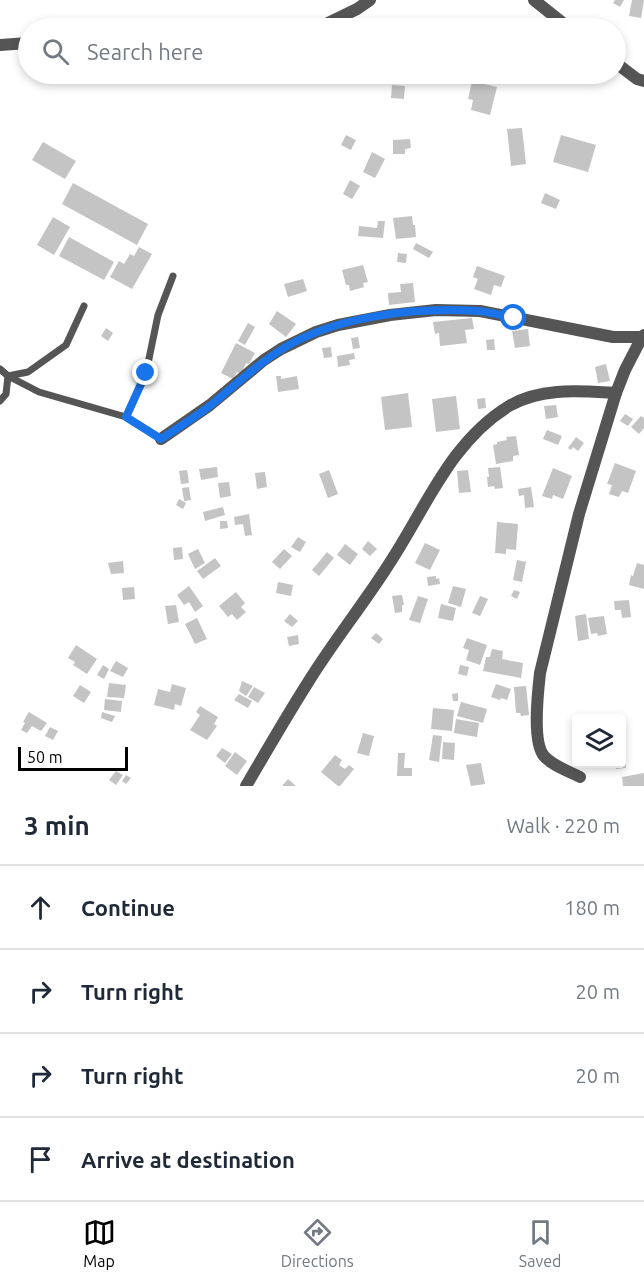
<!DOCTYPE html>
<meta charset="utf-8">
<style>
body{margin:0;font-family:Ubuntu,sans-serif;background:#f2f2f3;color:#1f2937}
.controls{position:absolute;right:18px;bottom:18px;display:grid;overflow:hidden;border-radius:6px;box-shadow:0 3px 9px #0003}
.controls button{width:54px;height:54px;display:grid;place-items:center;padding:0;border:0;border-bottom:2px solid #e0e1e3;background:#fff;color:#1f2937;font:30px sans-serif}
.scale{position:absolute;left:18px;bottom:15px;width:110px;box-sizing:border-box;padding-left:6px;border:3px solid #000;border-top:0;font-size:16px;line-height:21px;white-space:nowrap;color:#000;-webkit-text-stroke:4px #fff;paint-order:stroke}
.stop{position:absolute;width:18px;height:18px;margin:-14px;border:4px solid #1a73e8;border-radius:50%;background:#fff}
.stop.end{background:#1a73e8;border-color:#fff;box-shadow:0 2px 6px #0008}
.list{margin:0;padding:0;list-style:none}
h2{display:flex;justify-content:space-between;align-items:center;height:78px;margin:0;padding:0 24px;font-size:26px}
h2 small{font-size:20px;font-weight:400;color:#747a83}
.list li{display:grid;grid-template-columns:39px 1fr auto;gap:18px;align-items:center;box-sizing:border-box;height:84px;padding:0 24px;border-top:2px solid #e0e1e3}
.list b{display:block;font-size:22px;white-space:nowrap}
.list em{font-size:20px;font-style:normal;color:#747a83}
.icon{flex:none;width:33px;height:33px;fill:none;stroke:currentColor;stroke-width:2;stroke-linecap:round;stroke-linejoin:round}
.map{position:relative;flex:none;width:644px;height:786px;overflow:hidden}
.search{position:absolute;background:#fff;box-shadow:0 3px 9px #0003;left:18px;right:18px;top:18px;height:66px;display:flex;align-items:center;gap:15px;box-sizing:border-box;padding:0 21px;border-radius:33px;color:#747a83;font-size:22px}
.sheet{height:414px;background:#fff}
nav{display:flex;justify-content:space-around;align-items:center;box-sizing:border-box;height:84px;border-top:2px solid #e0e1e3;background:#fff;font-size:16px;color:#747a83}
nav a{display:grid;justify-items:center;gap:3px}
nav .on{color:#000}
.map>svg:first-child{display:block}
</style>
<div class="map">
<svg width="644" height="786" viewBox="0 0 644 786">
<rect width="100%" height="100%" fill="#fff"/>
<g fill="#c4c4c4">
<polygon points="615,0 624,0 620,7 613,3"/>
<polygon points="632,0 644,0 641,18 629,16"/>
<polygon points="472,81 497,87 490,115 471,110 473,100 468,99"/>
<polygon points="392,85 405,86 404,99 391,98"/>
<polygon points="522,128 526,164 511,166 507,129"/>
<polygon points="346,135 356,140 351,150 341,145"/>
<polygon points="561,135 596,145 588,172 553,162"/>
<polygon points="410,139 411,148 405,149 405,154 393,154 393,140"/>
<polygon points="43,142 76,161 65,179 32,160"/>
<polygon points="372,152 385,159 375,178 363,172"/>
<polygon points="350,180 360,186 352,199 343,194"/>
<polygon points="73,183 148,224 137,245 62,204"/>
<polygon points="545,193 560,200 556,209 541,203"/>
<polygon points="412,216 413,225 415,225 416,237 396,239 393,218"/>
<polygon points="53,217 70,227 54,255 37,245"/>
<polygon points="378,221 385,221 383,238 358,236 359,226 377,228"/>
<polygon points="69,237 114,262 104,280 59,256"/>
<polygon points="416,243 433,252 429,258 413,249"/>
<polygon points="139,247 152,254 132,289 110,277 119,261 124,264 130,254 134,256"/>
<polygon points="398,253 407,254 406,263 397,262"/>
<polygon points="363,265 368,282 363,283 364,287 350,291 349,285 346,285 342,270"/>
<polygon points="477,266 505,276 501,287 494,285 491,295 474,289 478,279 473,277"/>
<polygon points="303,279 307,291 288,297 284,284"/>
<polygon points="413,283 415,302 389,305 388,293 401,292 400,284"/>
<polygon points="277,311 296,324 286,337 269,324"/>
<polygon points="472,318 474,329 465,330 467,343 440,346 439,333 435,334 433,322"/>
<polygon points="248,323 255,327 245,345 238,341"/>
<polygon points="106,328 113,333 108,341 101,336"/>
<polygon points="528,329 530,346 515,348 512,331"/>
<polygon points="358,337 360,348 353,349 351,338"/>
<polygon points="494,339 495,350 487,350 486,340"/>
<polygon points="236,343 255,353 249,364 246,363 241,374 237,372 233,379 221,373"/>
<polygon points="331,347 332,357 324,358 322,348"/>
<polygon points="354,353 355,359 349,360 350,365 338,367 337,356"/>
<polygon points="606,364 610,381 598,383 595,367"/>
<polygon points="276,376 281,376 281,379 297,376 299,389 278,392"/>
<polygon points="408,393 412,427 385,430 381,397"/>
<polygon points="456,396 460,429 436,432 432,399"/>
<polygon points="485,398 486,408 478,409 477,399"/>
<polygon points="556,405 558,417 546,419 544,406"/>
<polygon points="625,414 633,419 628,426 620,421"/>
<polygon points="641,416 644,418 644,428 639,434 631,427"/>
<polygon points="547,430 562,436 558,445 543,439"/>
<polygon points="516,436 519,455 513,456 513,461 496,464 493,445 497,444 497,442 507,440 506,437"/>
<polygon points="576,437 584,443 578,451 573,447 571,450 568,448"/>
<polygon points="615,463 636,471 628,493 622,491 619,497 609,494 612,485 607,484"/>
<polygon points="217,467 218,477 201,480 199,469"/>
<polygon points="500,467 503,488 495,489 494,486 488,487 487,477 489,477 488,468"/>
<polygon points="553,468 572,476 563,499 553,495 552,499 542,496"/>
<polygon points="187,470 189,483 181,484 179,471"/>
<polygon points="329,470 338,494 328,498 319,474"/>
<polygon points="468,470 471,492 459,493 457,471"/>
<polygon points="265,472 267,487 257,489 255,473"/>
<polygon points="229,482 231,496 220,498 218,483"/>
<polygon points="189,487 191,500 184,501 182,488"/>
<polygon points="531,487 534,507 525,508 524,495 519,496 518,489"/>
<polygon points="179,499 186,503 183,509 176,505"/>
<polygon points="223,507 225,515 205,521 203,512"/>
<polygon points="249,514 252,535 245,536 243,524 235,525 234,517"/>
<polygon points="220,521 227,521 228,528 220,529"/>
<polygon points="497,522 518,524 516,550 506,549 506,554 495,553"/>
<polygon points="298,537 306,542 300,552 291,547"/>
<polygon points="368,541 377,549 370,556 362,549"/>
<polygon points="425,543 440,550 430,570 415,563"/>
<polygon points="345,544 358,554 350,565 337,555"/>
<polygon points="182,547 183,559 174,560 173,548"/>
<polygon points="198,549 205,563 195,569 188,554"/>
<polygon points="284,549 292,556 280,569 272,562"/>
<polygon points="327,552 334,558 319,576 312,570"/>
<polygon points="215,558 221,566 203,579 197,571"/>
<polygon points="517,560 526,562 522,582 513,580"/>
<polygon points="123,561 124,573 111,574 108,563"/>
<polygon points="637,563 644,565 644,589 629,585 631,575 633,576"/>
<polygon points="436,576 436,579 439,578 440,584 428,586 427,577"/>
<polygon points="278,582 293,585 291,596 276,593"/>
<polygon points="189,586 203,606 195,612 189,602 184,605 177,595"/>
<polygon points="453,586 466,589 461,607 448,603"/>
<polygon points="134,587 135,599 123,600 122,588"/>
<polygon points="514,590 520,592 517,599 511,596"/>
<polygon points="236,592 245,603 241,607 246,612 237,620 232,614 228,617 219,606"/>
<polygon points="402,595 404,605 402,605 402,612 395,613 392,596"/>
<polygon points="418,596 428,599 420,623 409,620"/>
<polygon points="480,596 488,599 480,616 472,613"/>
<polygon points="629,600 631,617 622,618 621,610 615,610 614,601"/>
<polygon points="441,604 456,608 453,621 438,618"/>
<polygon points="176,605 179,622 168,624 165,606"/>
<polygon points="290,614 298,621 292,627 284,621"/>
<polygon points="586,614 589,639 578,641 575,616"/>
<polygon points="604,616 607,634 598,636 597,633 591,634 588,618"/>
<polygon points="197,618 207,639 195,644 185,624"/>
<polygon points="376,633 383,639 379,644 371,638"/>
<polygon points="298,635 299,644 289,646 287,637"/>
<polygon points="467,638 487,645 480,665 466,660 469,650 463,648"/>
<polygon points="76,645 97,659 87,674 73,665 75,662 68,658"/>
<polygon points="492,649 503,651 502,659 523,663 521,678 483,671 486,657 490,657"/>
<polygon points="116,661 128,668 123,677 110,671"/>
<polygon points="103,665 109,669 104,679 97,675"/>
<polygon points="460,665 469,667 467,676 458,674"/>
<polygon points="242,681 253,686 246,696 239,691"/>
<polygon points="109,683 126,685 124,698 107,697"/>
<polygon points="172,684 186,688 181,706 175,704 174,710 154,705 158,689 170,692"/>
<polygon points="496,684 511,689 507,700 501,698 500,700 491,697"/>
<polygon points="80,685 91,692 84,703 73,696"/>
<polygon points="526,686 529,715 521,716 520,713 516,713 514,687"/>
<polygon points="254,687 265,693 258,703 248,697"/>
<polygon points="458,693 458,701 453,701 452,694"/>
<polygon points="239,694 252,701 248,708 234,700"/>
<polygon points="105,699 122,701 121,712 104,710"/>
<polygon points="461,702 487,709 483,723 457,716"/>
<polygon points="200,706 218,717 214,724 217,726 207,740 190,730 200,715 196,712"/>
<polygon points="433,708 454,710 452,731 431,729"/>
<polygon points="29,712 47,723 41,731 32,726 27,733 21,730 25,723 23,722"/>
<polygon points="102,712 115,716 112,722 101,718"/>
<polygon points="456,719 479,723 477,737 454,733"/>
<polygon points="50,727 58,731 53,740 45,736"/>
<polygon points="363,733 374,736 369,756 357,753"/>
<polygon points="433,735 442,736 439,762 429,760"/>
<polygon points="443,742 455,743 454,760 442,759"/>
<polygon points="222,748 232,754 225,763 216,756"/>
<polygon points="235,752 247,761 237,775 225,766"/>
<polygon points="398,753 405,753 404,768 412,768 412,776 397,776"/>
<polygon points="335,755 342,760 339,765 345,769 349,765 354,769 340,786 338,786 321,772"/>
<polygon points="622,759 625,759 626,768 616,769 616,764 622,764"/>
<polygon points="481,763 485,784 471,786 466,765"/>
<polygon points="116,771 123,775 116,785 109,780"/>
<polygon points="644,773 644,786 623,786 622,777"/>
<polygon points="126,775 131,778 126,784 122,781"/>
<polygon points="288,779 296,786 282,786"/>
</g>
<g fill="none" stroke-linecap="round" stroke-linejoin="round">
<g stroke="#555" stroke-width="7">
<polyline points="0,369 8,376 28,372 66,345 84,306"/>
<polyline points="0,401 6,394 8,376 39,392 126,417 161,439"/>
<polyline points="126,417 146,373 158,315 173,276"/>
</g>
<g stroke="#555" stroke-width="12">
<polyline points="534,0 569,28"/>
<polyline points="318,28 357,9 370,0"/>
<polyline points="0,45 28,43"/>
<polyline points="616,63 637,79 644,81"/>
<polyline points="161,439 210,405 264,360 281,349 316,332 338,325 390,315 436,310 480,311 613,337 642,337 644,335"/>
<path d="M580 777C568 771 553 766 544 756 532 742 538 691 540 673L579 514 616 393 625 370 642 337"/>
<path d="M246 786C266 752 286 717 307 684 332 643 363 605 389 564 426 508 450 442 509 406 541 387 580 391 616 393"/>
</g>
</g>
<g fill="none" stroke-linecap="round" stroke-linejoin="round">
<path stroke="#1a73e8" stroke-width="8" d="M146 373 126 417 161 439C178 428 195 417 211 405 233 387 254 367 279 351 333 316 414 307 478 311 490 312 502 315 514 318"/>
</g>
</svg>
<div class="controls">
<button><svg class="icon" aria-label="layers" viewBox="0 0 24 24"><path d="M12 4l9 5-9 5-9-5zM3 14l9 5 9-5"/></svg></button>
</div>
<div class="scale">50 m</div>
<div class="stop" style="left:514px;top:318px"></div>
<div class="stop end" style="left:146px;top:373px"></div>
<div class="search"><svg class="icon" aria-label="search" viewBox="0 0 24 24"><circle cx="10" cy="10" r="6"/><path d="M15 15l6 6"/></svg>Search here</div>
</div>
<section class="sheet">
<h2>3 min<small>Walk · 220 m</small></h2>
<ul class="list">
<li><svg class="icon" aria-label="ahead" viewBox="0 0 24 24"><path d="M12 20V5M6 11l6-6 6 6"/></svg><div><b>Continue</b></div><em>180 m</em></li>
<li><svg class="icon" aria-label="right" viewBox="0 0 24 24"><path d="M7 20v-9h11M14 6l5 5-5 5"/></svg><div><b>Turn right</b></div><em>20 m</em></li>
<li><svg class="icon" aria-label="right" viewBox="0 0 24 24"><path d="M7 20v-9h11M14 6l5 5-5 5"/></svg><div><b>Turn right</b></div><em>20 m</em></li>
<li><svg class="icon" aria-label="arrive" viewBox="0 0 24 24"><path d="M6 21V4h12l-3 4 3 4H6"/></svg><div><b>Arrive at destination</b></div></li>
</ul>
</section>
<nav>
<a class="on"><svg class="icon" aria-label="map" viewBox="0 0 24 24"><path d="M3 6l6-2 6 2 6-2v14l-6 2-6-2-6 2zM9 4v14M15 6v14"/></svg>Map</a>
<a><svg class="icon" aria-label="directions" viewBox="0 0 24 24"><path d="M12 3l9 9-9 9-9-9zM9 14v-3h6M13 9l2 2-2 2"/></svg>Directions</a>
<a><svg class="icon" aria-label="saved" viewBox="0 0 24 24"><path d="M7 4h10v16l-5-4-5 4z"/></svg>Saved</a>
</nav>
